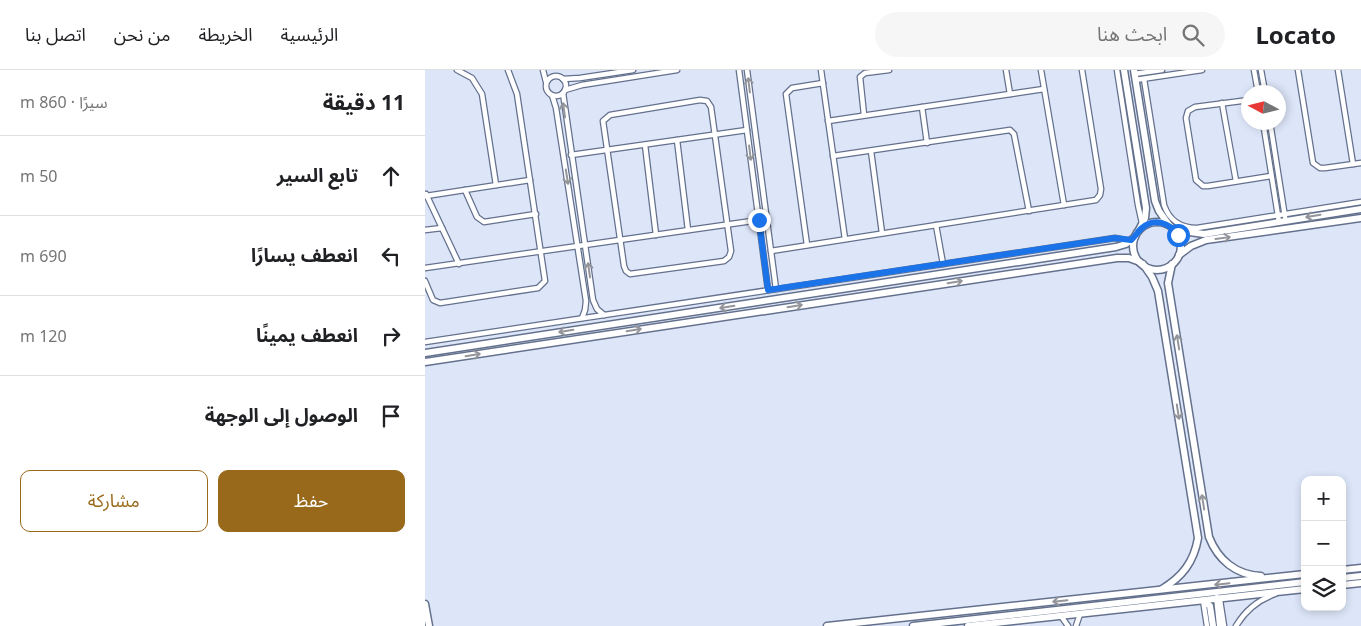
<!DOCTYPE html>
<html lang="ar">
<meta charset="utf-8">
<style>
body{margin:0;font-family:"Noto Sans","Noto Sans Arabic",sans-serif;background:#f6f6f6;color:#202124;direction:rtl}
.controls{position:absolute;right:15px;bottom:15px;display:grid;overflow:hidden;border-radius:10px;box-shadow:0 2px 8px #0003}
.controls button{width:45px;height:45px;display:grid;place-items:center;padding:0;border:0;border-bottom:1px solid #e0e0e0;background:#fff;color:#202124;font:25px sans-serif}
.compass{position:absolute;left:816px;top:15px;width:45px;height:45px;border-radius:50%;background:#fff;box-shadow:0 2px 8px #0003;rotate:277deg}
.stop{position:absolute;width:15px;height:15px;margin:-11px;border:4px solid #1a73e8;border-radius:50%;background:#fff}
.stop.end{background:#1a73e8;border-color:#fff;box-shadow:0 1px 5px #0008}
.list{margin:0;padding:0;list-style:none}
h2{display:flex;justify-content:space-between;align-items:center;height:65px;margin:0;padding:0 20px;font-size:21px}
h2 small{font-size:16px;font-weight:400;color:#757577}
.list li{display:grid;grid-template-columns:32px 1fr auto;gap:15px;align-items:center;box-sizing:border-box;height:80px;padding:0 20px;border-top:1px solid #e0e0e0}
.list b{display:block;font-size:19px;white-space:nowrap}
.list em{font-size:16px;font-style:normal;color:#757577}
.actions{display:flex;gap:10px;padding:15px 20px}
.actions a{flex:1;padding:11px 0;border:1px solid #99691b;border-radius:10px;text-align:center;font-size:18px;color:#99691b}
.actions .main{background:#99691b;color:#fff}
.icon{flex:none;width:28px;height:28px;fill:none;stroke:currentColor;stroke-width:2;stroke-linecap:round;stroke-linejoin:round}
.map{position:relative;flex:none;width:936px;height:556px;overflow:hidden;direction:ltr}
header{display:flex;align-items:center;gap:30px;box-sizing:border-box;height:70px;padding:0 25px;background:#fff;border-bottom:1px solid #e0e0e0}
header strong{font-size:24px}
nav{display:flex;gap:28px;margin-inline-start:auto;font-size:18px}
.search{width:350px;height:45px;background:#f6f6f6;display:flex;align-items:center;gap:12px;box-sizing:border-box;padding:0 18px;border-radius:28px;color:#757577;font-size:19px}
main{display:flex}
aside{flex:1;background:#fff}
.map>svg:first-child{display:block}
</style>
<header>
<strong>Locato</strong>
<div class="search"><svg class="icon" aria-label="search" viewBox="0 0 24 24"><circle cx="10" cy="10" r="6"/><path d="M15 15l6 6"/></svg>ابحث هنا</div>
<nav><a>الرئيسية</a><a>الخريطة</a><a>من نحن</a><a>اتصل بنا</a></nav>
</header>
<main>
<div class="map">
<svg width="936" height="556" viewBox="0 0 936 556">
<rect width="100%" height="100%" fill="#dde6f9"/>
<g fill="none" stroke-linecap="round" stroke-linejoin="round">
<defs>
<g id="street">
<polyline points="32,0 47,8 57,24 71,115"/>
<polyline points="118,0 121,12"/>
<polyline points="314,0 343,220"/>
<polyline points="322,0 351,219"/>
<polyline points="396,0 420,169"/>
<polyline points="581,0 585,24"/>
<polyline points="616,0 639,135"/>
<polyline points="692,0 713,135 717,153"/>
<polyline points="829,0 833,22"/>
<polyline points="836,0 840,22"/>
<polyline points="873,0 888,93 895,98 900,98 936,93"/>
<polyline points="913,0 928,94"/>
<polyline points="709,4 737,0"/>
<circle cx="131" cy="16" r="10"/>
<polyline points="138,9 155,8 208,0"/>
<path d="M719 9 739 135C744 150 756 158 772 158L936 132"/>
<polyline points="710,10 777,0"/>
<polyline points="140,20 157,15 252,0"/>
<polyline points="138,23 168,230 172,239 179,245"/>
<polyline points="127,25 131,38 161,231 160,240 157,248"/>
<polygon points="275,30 282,31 286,37 306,181 304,187 299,191 205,204 201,201 199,196 178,51 185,45"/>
<polyline points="824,30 770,37 763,41 761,48 771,110 778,116 783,116 846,106"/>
<polyline points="797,33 811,111"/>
<polyline points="497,37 502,73"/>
<polyline points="439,45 435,7 440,3 464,0"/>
<polyline points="403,51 619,19"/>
<polyline points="838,52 854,152"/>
<polyline points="845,52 860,147"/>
<polyline points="252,70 263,160"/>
<polyline points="220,75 231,165"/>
<polyline points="446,81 457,163"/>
<polyline points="146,85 322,60"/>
<polyline points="408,86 585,60 589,64 604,141"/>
<polyline points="40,120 52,147 59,152 111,144"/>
<polyline points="1,124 34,194"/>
<polyline points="1,126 105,110"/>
<polyline points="511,155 518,194"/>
<polyline points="0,160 17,158"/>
<polyline points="382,175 361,24 367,18 398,13"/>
<polyline points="346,181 671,130 675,125 676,119 657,0"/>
<polyline points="0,198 334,150"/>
<polyline points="0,211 8,230 15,233 113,218 120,211 92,24 83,0"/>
<polyline points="0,272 690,168 706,171"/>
<polyline points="778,530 782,556"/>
<polyline points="795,530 799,556"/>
<polyline points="636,546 643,556"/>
<polyline points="651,556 655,544"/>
<path d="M811 556C820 541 833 530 850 524"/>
</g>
<g id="secondary">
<polyline points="699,0 721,138 720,148 714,160"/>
<polyline points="709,0 730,131 734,141 744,155"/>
<circle cx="732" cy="176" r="24"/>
<polyline points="750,160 779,164 936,139"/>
<polyline points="754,185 766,176 781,170 936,148"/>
<path d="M718 194 727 207 733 221 773 468C769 492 757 507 737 519"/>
<path d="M747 194 743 213 784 467C793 490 811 505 836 506"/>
<polyline points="0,283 691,177 701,174 710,167"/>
<polyline points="0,292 692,188 704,188 715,192"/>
<polyline points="917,500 936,498"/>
<polyline points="917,508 936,506"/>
<polyline points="917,515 936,513"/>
<polyline points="792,528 795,556"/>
<polyline points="779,531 785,536 788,556"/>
<polyline points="0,534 4,556"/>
<polyline points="402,556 880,504"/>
<polyline points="488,556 880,512"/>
<polyline points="543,556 880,519"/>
</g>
</defs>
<use href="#street" stroke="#64718d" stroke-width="7"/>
<use href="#secondary" stroke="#64718d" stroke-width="9"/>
<use href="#street" stroke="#fff" stroke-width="4.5"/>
<use href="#secondary" stroke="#fff" stroke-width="6"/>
</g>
<defs><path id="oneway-shaft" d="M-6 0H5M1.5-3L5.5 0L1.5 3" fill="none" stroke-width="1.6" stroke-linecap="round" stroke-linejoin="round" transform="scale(1.25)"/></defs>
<g stroke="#93959a">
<use href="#oneway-shaft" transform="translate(324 15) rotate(-97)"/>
<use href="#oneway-shaft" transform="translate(139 40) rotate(-98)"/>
<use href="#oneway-shaft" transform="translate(325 83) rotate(83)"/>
<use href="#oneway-shaft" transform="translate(142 107) rotate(81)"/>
<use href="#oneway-shaft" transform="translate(888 146) rotate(171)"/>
<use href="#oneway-shaft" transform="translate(798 168) rotate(-8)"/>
<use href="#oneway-shaft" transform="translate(164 200) rotate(-98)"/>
<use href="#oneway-shaft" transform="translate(530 212) rotate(-9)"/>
<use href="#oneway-shaft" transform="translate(370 236) rotate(-9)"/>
<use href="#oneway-shaft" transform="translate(302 237) rotate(171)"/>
<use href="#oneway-shaft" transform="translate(209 260) rotate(-9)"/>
<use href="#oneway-shaft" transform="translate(141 261) rotate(171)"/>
<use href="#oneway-shaft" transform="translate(753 272) rotate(-99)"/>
<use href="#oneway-shaft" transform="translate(48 285) rotate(-9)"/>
<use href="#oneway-shaft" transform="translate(753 342) rotate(81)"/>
<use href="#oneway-shaft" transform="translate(778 432) rotate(-99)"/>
<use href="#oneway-shaft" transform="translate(797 514) rotate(174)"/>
<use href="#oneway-shaft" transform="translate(635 531) rotate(174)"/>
</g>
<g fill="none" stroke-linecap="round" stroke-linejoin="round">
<path stroke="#1a73e8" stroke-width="6" d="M334 150 343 220 690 168 706 170C710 167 713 161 717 158 729 147 745 153 753 165"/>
</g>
</svg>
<div class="controls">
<button>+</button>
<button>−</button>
<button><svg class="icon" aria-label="layers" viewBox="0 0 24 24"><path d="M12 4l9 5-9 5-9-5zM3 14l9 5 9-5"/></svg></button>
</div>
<svg class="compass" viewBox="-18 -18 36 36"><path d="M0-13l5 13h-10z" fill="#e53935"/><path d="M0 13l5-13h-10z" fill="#757577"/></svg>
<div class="stop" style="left:753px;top:165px"></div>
<div class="stop end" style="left:334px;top:150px"></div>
</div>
<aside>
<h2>11 دقيقة<small>سيرًا · 860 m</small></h2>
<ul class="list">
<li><svg class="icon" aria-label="ahead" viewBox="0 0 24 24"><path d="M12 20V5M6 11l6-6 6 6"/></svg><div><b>تابع السير</b></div><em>50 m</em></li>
<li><svg class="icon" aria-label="left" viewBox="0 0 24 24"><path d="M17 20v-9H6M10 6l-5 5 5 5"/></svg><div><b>انعطف يسارًا</b></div><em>690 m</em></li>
<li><svg class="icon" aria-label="right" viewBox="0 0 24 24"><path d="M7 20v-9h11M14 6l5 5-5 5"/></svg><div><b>انعطف يمينًا</b></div><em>120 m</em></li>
<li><svg class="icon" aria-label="arrive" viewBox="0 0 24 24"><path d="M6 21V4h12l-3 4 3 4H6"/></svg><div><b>الوصول إلى الوجهة</b></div></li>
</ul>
<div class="actions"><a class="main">حفظ</a><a>مشاركة</a></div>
</aside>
</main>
